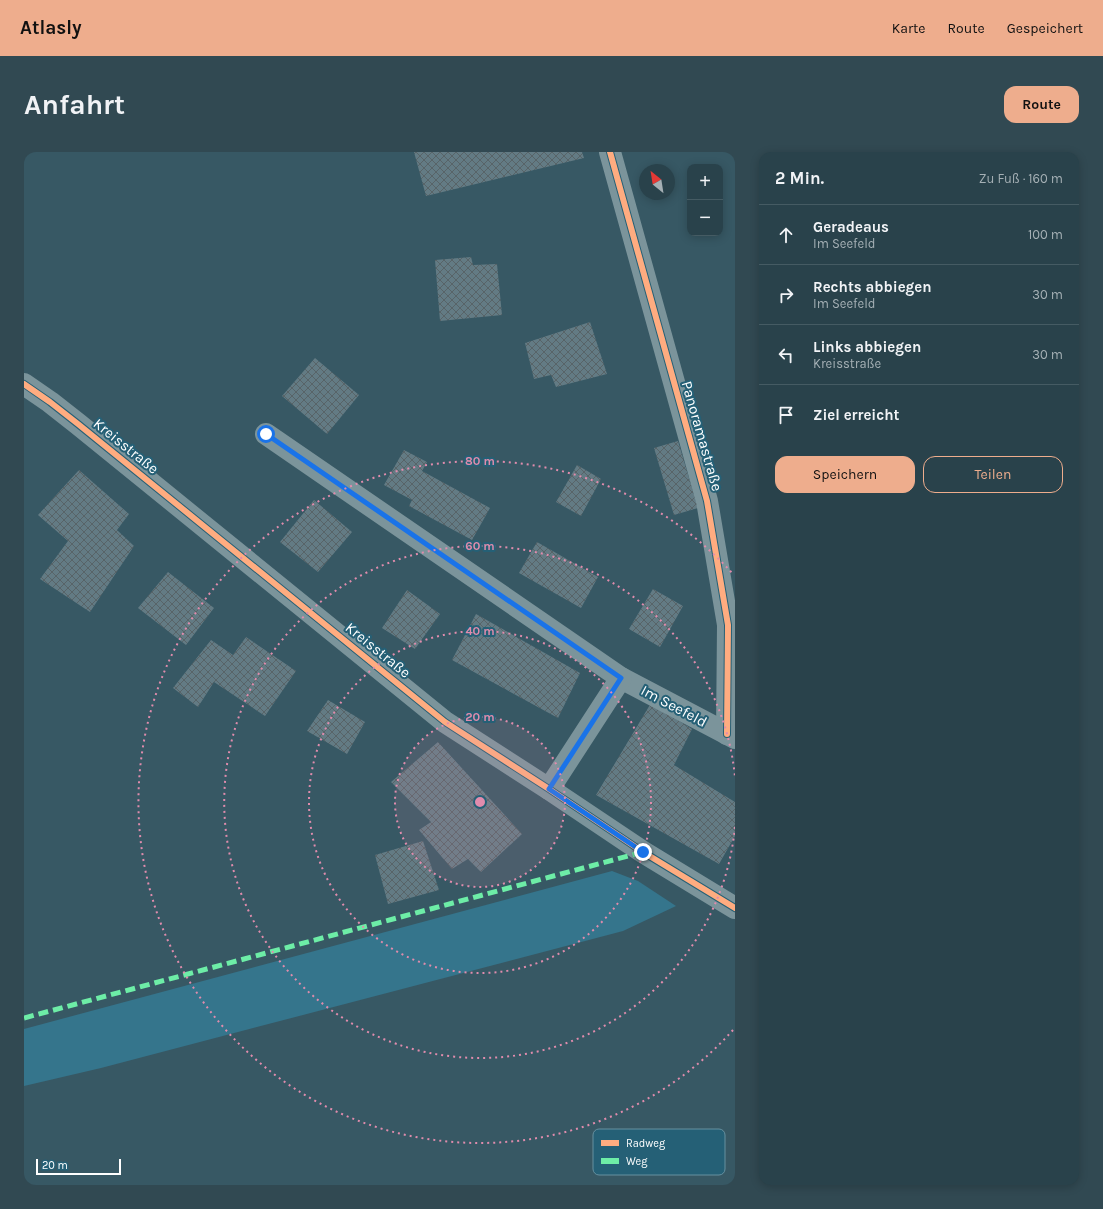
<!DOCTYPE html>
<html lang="de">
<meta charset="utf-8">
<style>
body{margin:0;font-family:Karla,sans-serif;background:#314952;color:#f1f3f6}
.controls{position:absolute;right:12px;top:12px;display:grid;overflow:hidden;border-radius:8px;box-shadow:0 2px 10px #0003}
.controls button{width:36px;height:36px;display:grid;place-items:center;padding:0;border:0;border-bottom:1px solid #455b63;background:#29424b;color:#f1f3f6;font:20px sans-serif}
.compass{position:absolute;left:615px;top:12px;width:36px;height:36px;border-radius:50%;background:#29424b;box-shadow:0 2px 10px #0003;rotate:330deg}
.scale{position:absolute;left:12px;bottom:10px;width:85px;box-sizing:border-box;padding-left:4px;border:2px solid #fff;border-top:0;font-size:11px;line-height:14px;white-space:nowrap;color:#fff;-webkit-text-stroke:3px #256076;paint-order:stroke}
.stop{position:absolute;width:12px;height:12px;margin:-9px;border:3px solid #1a73e8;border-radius:50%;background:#fff}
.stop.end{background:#1a73e8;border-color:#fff;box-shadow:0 1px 4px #0008}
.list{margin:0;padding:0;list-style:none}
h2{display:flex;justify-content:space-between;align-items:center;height:52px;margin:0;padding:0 16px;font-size:17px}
h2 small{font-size:13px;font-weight:400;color:#a5b0b5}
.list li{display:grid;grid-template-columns:26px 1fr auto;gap:12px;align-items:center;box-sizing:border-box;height:60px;padding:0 16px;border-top:1px solid #455b63}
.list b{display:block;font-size:15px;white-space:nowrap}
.list p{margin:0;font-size:13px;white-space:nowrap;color:#a5b0b5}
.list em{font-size:13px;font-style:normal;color:#a5b0b5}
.actions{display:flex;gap:8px;padding:12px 16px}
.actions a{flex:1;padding:9px 0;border:1px solid #eead8d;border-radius:12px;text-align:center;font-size:14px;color:#eead8d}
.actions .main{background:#eead8d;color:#111}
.icon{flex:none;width:22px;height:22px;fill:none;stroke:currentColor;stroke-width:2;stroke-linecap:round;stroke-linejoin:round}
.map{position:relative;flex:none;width:711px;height:1033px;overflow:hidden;border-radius:12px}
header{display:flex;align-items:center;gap:24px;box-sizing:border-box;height:56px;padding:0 20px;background:#eead8d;color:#111}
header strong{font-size:19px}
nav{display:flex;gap:22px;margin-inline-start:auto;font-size:14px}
.intro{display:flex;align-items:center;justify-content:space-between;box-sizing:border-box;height:96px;padding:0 24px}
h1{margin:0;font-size:28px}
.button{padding:10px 18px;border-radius:12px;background:#eead8d;color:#111;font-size:14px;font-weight:700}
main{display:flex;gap:24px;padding:0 24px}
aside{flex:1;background:#29424b;border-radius:12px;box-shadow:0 2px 10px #0003}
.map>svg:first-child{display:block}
</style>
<header>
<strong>Atlasly</strong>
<nav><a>Karte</a><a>Route</a><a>Gespeichert</a></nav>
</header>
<div class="intro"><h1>Anfahrt</h1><a class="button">Route</a></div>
<main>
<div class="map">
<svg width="711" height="1033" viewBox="0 0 711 1033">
<defs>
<pattern id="building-cross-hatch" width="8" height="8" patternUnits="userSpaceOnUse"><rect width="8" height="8" fill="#637b84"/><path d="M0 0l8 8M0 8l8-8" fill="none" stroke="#586468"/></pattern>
</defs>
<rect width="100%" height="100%" fill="#375864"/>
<polygon fill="#35758c" points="588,719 614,729 652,754 599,779 77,916 0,934 0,877"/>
<g fill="url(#building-cross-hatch)">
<polygon points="390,0 558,0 560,6 402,44"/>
<polygon points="447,105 449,113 473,112 478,163 416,169 411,108"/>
<polygon points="566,170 583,222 532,235 527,223 510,227 501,191"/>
<polygon points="291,206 335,243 303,282 258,244"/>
<polygon points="654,289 674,356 650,363 630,296"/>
<polygon points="380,298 403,310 398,319 466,356 448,388 385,354 388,348 360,333"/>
<polygon points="553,313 577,327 557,364 532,350"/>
<polygon points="55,318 105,362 93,378 110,394 66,460 16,427 44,389 14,363"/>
<polygon points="290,348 328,380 294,420 256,390"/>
<polygon points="513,390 574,425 557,456 495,421"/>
<polygon points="144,420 190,456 162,493 114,456"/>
<polygon points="629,437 659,454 636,495 605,477"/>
<polygon points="383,438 416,462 391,497 358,476"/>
<polygon points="452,462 556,521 534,566 428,508"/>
<polygon points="222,485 272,519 241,564 190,530 174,555 149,536 187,488 209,503"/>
<polygon points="304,548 341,570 323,602 283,579"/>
<polygon points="627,551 668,577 650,613 711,650 711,684 695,712 572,643"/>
<polygon points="414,590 498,682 457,720 444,707 428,717 395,678 407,670 367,630"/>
<polygon points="399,689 415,738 364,752 351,703"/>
</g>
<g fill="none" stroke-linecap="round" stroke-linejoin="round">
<g stroke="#7b949b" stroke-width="22">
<polyline points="586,0 683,349 704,473 703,582"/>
<polyline points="242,282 597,526 711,586"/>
<polyline points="525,637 597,526"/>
</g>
<polyline stroke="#7b949b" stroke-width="22" points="0,232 26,250 54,272 421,570 525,637 619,700 711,756"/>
<polyline stroke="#6deda7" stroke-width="5" stroke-dasharray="10 5" stroke-linecap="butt" points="0,866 619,700"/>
<defs>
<g id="cycleway">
<polyline points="586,0 683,349 704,473 703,582"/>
<polyline points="0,232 26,250 54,272 421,570 525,637 619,700 711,756"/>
</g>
</defs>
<use href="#cycleway" stroke="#256076" stroke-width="8"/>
<use href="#cycleway" stroke="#ffac80" stroke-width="6"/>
</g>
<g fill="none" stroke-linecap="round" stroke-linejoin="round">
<polyline stroke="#1a73e8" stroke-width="5" points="242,282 597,526 525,637 619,700"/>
</g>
<circle cx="456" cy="650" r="85" fill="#e08cad" fill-opacity=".12"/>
<g fill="none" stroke="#e08cad" stroke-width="2" stroke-dasharray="2 4">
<circle cx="456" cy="650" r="85"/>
<circle cx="456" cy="650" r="171"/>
<path d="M711 675A256 256 0 1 1 711 625"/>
<path d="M709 878A341 341 0 1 1 709 422"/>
</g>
<g text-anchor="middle" stroke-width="4" stroke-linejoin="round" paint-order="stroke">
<g font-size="15" fill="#fff" stroke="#256076">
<text transform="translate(678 284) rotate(74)" y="5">Panoramastraße</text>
<text transform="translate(102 294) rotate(39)" y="5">Kreisstraße</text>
<text transform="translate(354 498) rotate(39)" y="5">Kreisstraße</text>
<text transform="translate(650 554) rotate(28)" y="5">Im Seefeld</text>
</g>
</g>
<rect x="569" y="977" width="132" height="46" rx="6" fill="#256076" stroke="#66909f" stroke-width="1"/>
<rect x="577" y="988" width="18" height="6" fill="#ffac80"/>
<rect x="577" y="1006" width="18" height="6" fill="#6deda7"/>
<g font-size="11" fill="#fff">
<text x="602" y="995">Radweg</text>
<text x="602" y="1013">Weg</text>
</g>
<circle cx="456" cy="650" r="6" fill="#e08cad" stroke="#256076" stroke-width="2"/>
<g font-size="12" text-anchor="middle" font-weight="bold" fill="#e08cad" stroke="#256076" stroke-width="4" stroke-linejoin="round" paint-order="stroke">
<text x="456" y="313">80 m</text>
<text x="456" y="398">60 m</text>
<text x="456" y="483">40 m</text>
<text x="456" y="569">20 m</text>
</g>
</svg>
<div class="controls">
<button>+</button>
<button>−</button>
</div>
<svg class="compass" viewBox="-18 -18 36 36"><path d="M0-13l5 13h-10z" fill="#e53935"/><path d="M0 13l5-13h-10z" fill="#a5b0b5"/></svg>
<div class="scale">20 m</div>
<div class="stop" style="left:242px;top:282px"></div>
<div class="stop end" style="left:619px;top:700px"></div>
</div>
<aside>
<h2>2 Min.<small>Zu Fuß · 160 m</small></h2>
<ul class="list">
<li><svg class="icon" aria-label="ahead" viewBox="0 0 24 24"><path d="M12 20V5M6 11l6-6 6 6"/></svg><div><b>Geradeaus</b><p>Im Seefeld</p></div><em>100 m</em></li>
<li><svg class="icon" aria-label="right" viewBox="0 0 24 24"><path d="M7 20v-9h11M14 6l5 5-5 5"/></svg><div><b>Rechts abbiegen</b><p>Im Seefeld</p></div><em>30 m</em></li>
<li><svg class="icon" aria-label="left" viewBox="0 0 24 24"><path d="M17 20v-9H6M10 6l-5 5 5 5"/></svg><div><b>Links abbiegen</b><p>Kreisstraße</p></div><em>30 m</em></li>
<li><svg class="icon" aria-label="arrive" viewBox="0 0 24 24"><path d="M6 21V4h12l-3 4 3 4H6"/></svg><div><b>Ziel erreicht</b></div></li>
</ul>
<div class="actions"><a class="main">Speichern</a><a>Teilen</a></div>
</aside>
</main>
